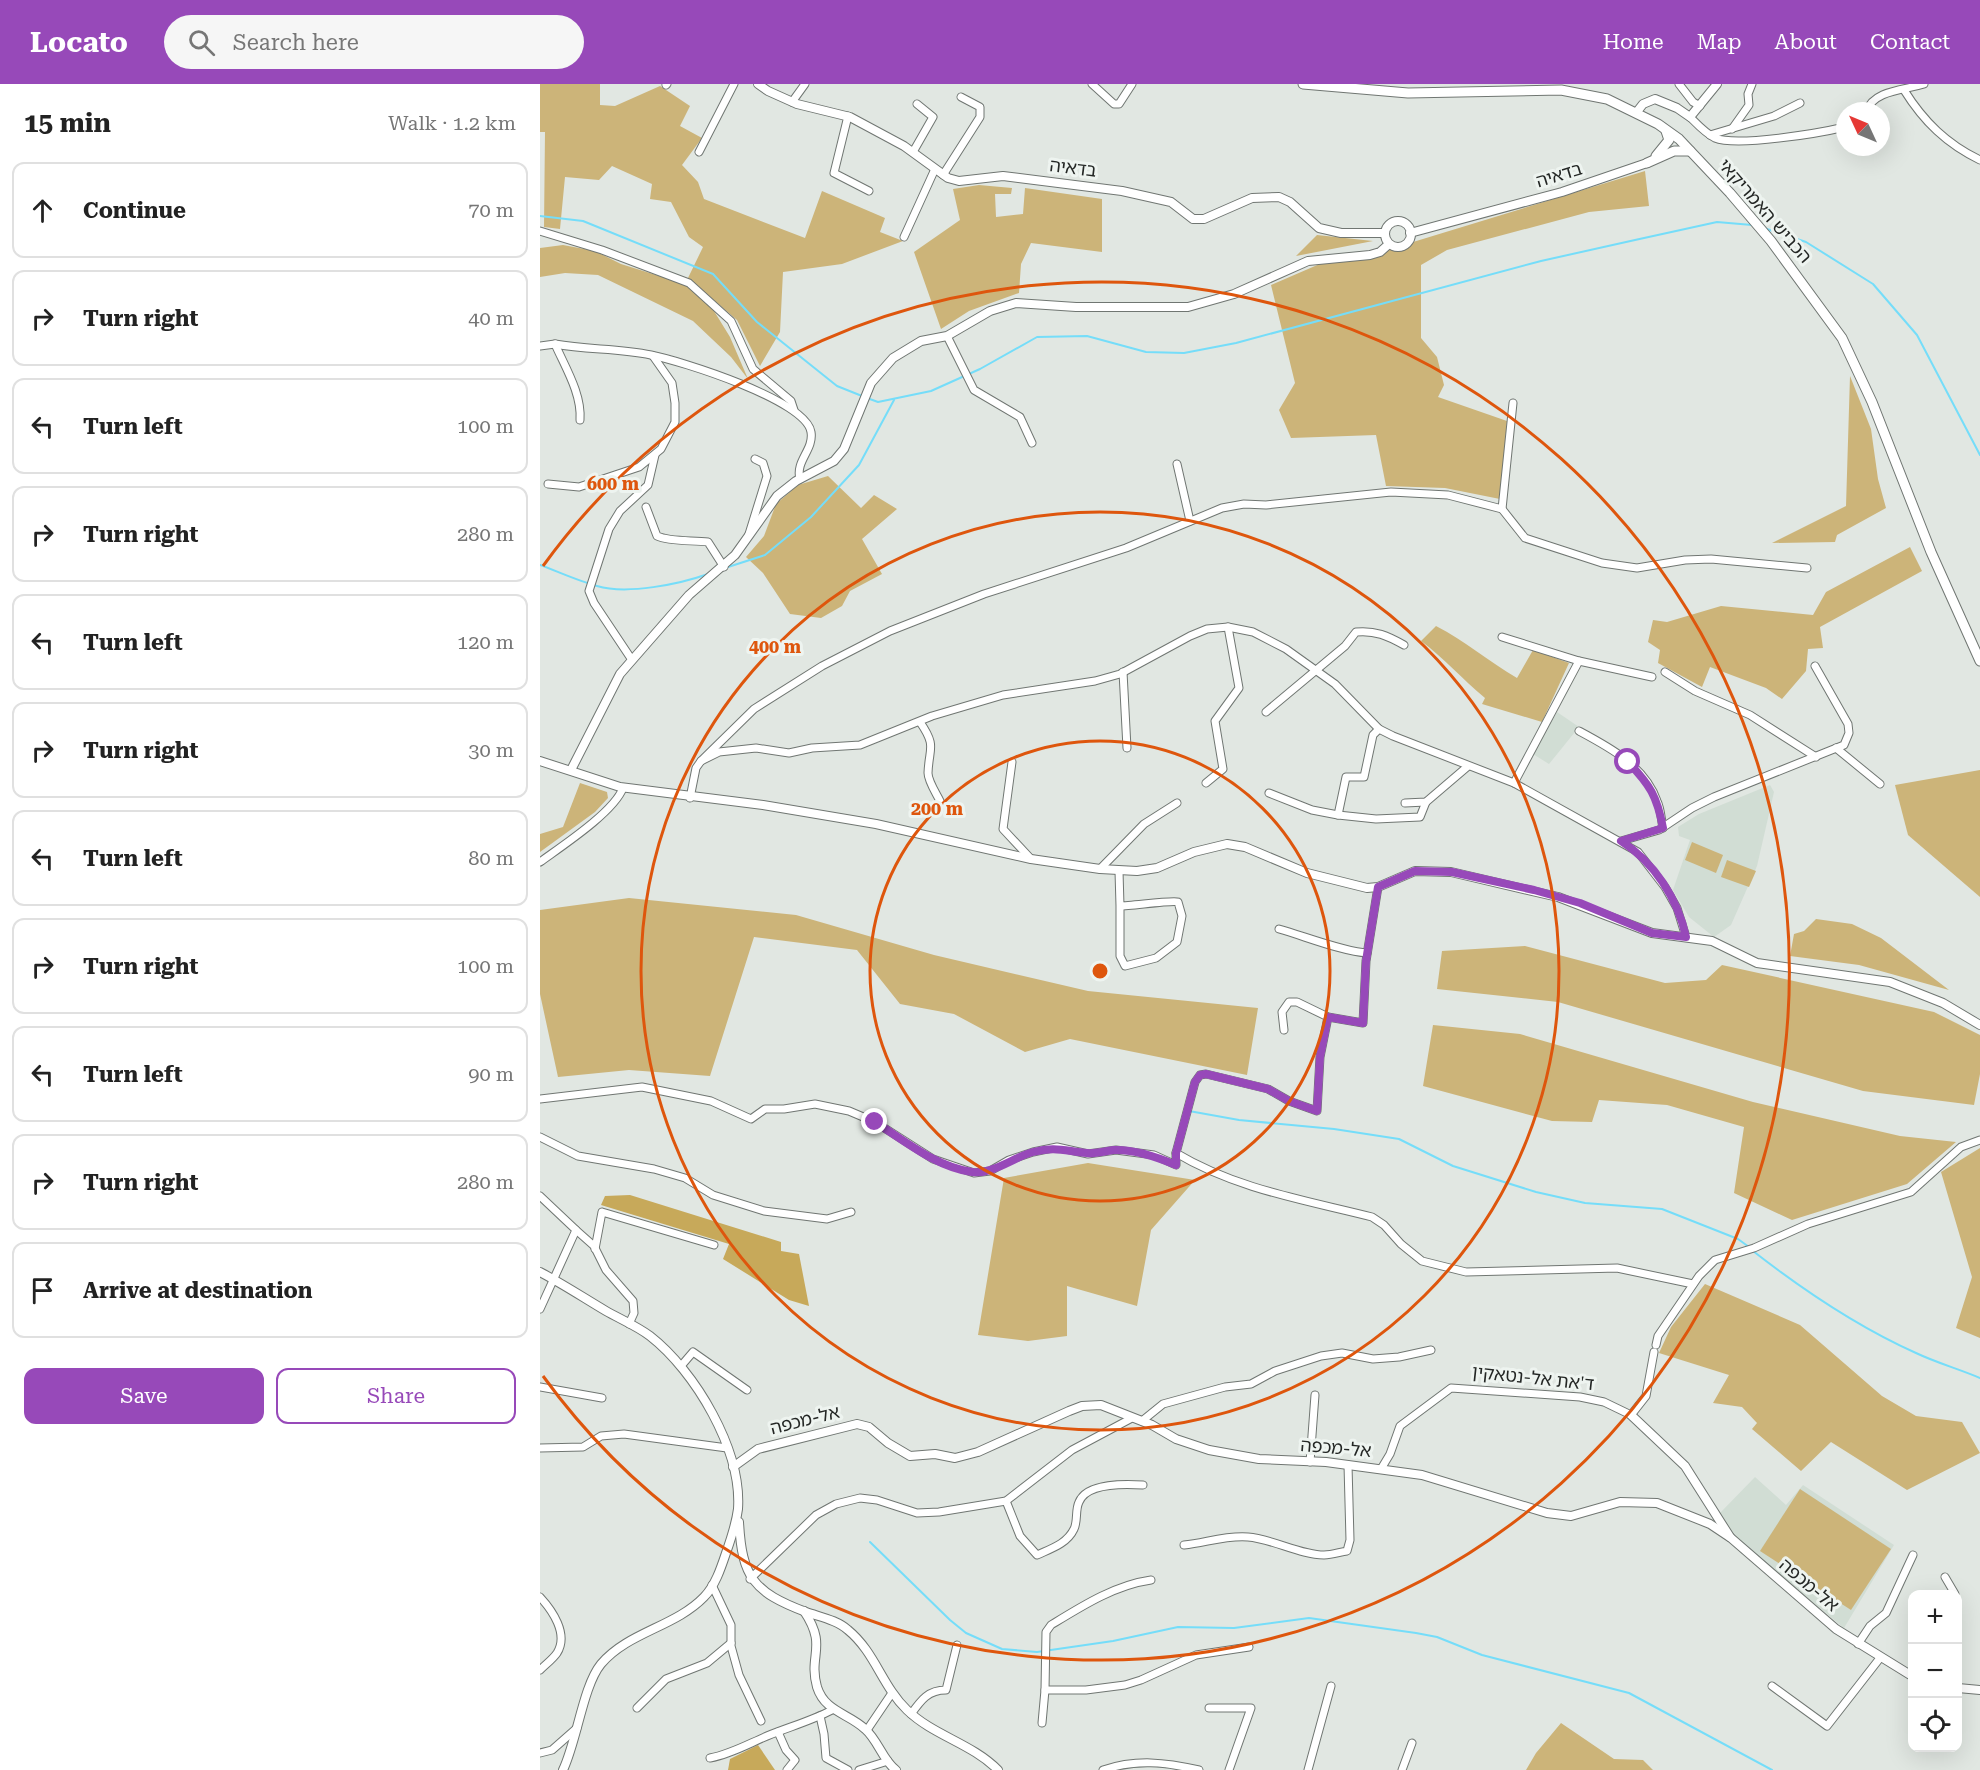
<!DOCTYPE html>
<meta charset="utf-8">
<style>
body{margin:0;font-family:"Roboto Serif","Noto Sans Hebrew",serif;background:#f6f6f6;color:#222}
.controls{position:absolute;right:18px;bottom:18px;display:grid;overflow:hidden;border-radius:12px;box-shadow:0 6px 24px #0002}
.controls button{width:54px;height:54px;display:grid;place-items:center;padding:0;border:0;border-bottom:2px solid #e0e0e0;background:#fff;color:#222;font:30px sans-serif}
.compass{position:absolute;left:1296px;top:18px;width:54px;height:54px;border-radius:50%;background:#fff;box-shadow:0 6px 24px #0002;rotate:314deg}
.stop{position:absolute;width:18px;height:18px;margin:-14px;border:4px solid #9749b9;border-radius:50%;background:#fff}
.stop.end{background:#9749b9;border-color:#fff;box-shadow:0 2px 6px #0008}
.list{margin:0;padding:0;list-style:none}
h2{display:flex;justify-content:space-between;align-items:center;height:78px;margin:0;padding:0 24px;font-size:26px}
h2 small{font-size:20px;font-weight:400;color:#767676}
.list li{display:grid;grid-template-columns:39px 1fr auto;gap:18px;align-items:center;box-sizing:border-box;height:96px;margin:0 12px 12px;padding:0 12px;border:2px solid #e0e0e0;border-radius:12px}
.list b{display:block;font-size:22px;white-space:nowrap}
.list em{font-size:20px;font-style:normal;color:#767676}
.actions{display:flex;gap:12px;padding:18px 24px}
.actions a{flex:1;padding:14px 0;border:2px solid #9749b9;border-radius:12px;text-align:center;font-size:21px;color:#9749b9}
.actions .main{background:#9749b9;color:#fff}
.icon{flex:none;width:33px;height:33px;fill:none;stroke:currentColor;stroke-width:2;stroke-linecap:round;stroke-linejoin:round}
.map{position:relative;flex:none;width:1440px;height:1686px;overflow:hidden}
header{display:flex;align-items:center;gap:36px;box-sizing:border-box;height:84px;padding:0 30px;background:#9749b9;color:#fff}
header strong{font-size:28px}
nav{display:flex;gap:33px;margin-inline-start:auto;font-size:21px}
.search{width:420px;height:54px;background:#f6f6f6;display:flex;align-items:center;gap:15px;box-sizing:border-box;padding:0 21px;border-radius:33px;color:#767676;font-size:22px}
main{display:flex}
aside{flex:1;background:#fff}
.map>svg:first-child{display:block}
</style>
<header>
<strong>Locato</strong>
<div class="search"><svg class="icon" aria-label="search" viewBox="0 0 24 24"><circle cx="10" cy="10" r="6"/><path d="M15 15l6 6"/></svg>Search here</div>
<nav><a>Home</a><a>Map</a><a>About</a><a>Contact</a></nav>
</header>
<main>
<aside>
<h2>15 min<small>Walk · 1.2 km</small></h2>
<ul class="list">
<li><svg class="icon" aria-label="ahead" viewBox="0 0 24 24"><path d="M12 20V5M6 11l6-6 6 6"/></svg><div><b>Continue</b></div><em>70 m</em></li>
<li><svg class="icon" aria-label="right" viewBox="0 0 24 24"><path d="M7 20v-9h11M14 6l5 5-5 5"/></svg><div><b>Turn right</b></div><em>40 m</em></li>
<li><svg class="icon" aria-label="left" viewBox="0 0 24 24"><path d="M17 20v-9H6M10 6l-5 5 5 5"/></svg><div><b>Turn left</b></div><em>100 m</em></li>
<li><svg class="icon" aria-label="right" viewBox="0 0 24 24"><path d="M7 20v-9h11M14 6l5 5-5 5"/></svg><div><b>Turn right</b></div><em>280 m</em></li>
<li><svg class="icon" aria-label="left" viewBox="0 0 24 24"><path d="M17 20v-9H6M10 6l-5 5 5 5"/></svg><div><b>Turn left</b></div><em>120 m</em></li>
<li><svg class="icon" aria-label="right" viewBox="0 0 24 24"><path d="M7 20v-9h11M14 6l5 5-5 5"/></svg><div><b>Turn right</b></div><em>30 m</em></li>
<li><svg class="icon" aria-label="left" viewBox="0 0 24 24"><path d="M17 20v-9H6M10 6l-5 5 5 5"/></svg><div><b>Turn left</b></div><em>80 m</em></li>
<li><svg class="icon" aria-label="right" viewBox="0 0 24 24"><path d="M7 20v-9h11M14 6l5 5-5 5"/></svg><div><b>Turn right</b></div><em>100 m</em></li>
<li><svg class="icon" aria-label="left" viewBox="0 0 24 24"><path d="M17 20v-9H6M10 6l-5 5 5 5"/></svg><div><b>Turn left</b></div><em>90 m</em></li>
<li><svg class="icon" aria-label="right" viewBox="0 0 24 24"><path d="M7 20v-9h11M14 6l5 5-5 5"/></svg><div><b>Turn right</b></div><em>280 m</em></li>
<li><svg class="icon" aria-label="arrive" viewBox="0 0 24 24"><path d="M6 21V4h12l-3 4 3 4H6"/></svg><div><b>Arrive at destination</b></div></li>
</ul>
<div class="actions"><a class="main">Save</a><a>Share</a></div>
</aside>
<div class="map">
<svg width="1440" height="1686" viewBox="0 0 1440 1686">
<rect width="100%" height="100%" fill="#e1e7e2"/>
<g fill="#d1ddd4">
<polygon points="1017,628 1039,643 1009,680 993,670"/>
<polygon points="1230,701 1234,708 1217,782 1191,841 1174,853 1149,833 1133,806 1150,756 1139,752 1138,743 1159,730"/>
<polygon points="1215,1393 1246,1421 1263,1401 1354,1461 1304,1544 1193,1453 1180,1429"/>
</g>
<g fill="#ccb479">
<polygon points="0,0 60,0 60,21 75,22 120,2 150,22 140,42 162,54 142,81 158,98 164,115 265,154 282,107 345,134 340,148 363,157 302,180 243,188 240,248 220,282 197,236 148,194 163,163 149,153 131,118 110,115 112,100 72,82 59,96 25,93 20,145 4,143 5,48 0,48"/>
<polygon points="1105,87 1109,122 1049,128 907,166 881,181 881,254 897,273 904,301 898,313 967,337 960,415 905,404 846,402 836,351 751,354 739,326 755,299 731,201 782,179 860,162"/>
<polygon points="439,101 472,104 471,110 455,110 456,133 483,130 485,104 562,115 562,168 491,159 481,180 479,209 429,227 401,245 374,168 420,136 413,105"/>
<polygon points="777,151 833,157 756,172"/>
<polygon points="23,161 55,167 81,180 148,201 174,227 190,253 208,295 191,273 153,237 58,191 25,189 0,193 0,164"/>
<polygon points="1310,292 1331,345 1338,395 1346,424 1297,451 1295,458 1232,459 1306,422"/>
<polygon points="288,392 321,424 334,411 357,425 322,455 342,490 310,507 302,522 281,534 250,530 223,489 206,473 224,452 236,420 258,401"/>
<polygon points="1370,463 1382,487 1280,543 1283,564 1268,565 1266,587 1242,615 1226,604 1170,583 1162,603 1118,579 1120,566 1108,558 1113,536 1127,538 1181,522 1273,531 1286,508"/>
<path d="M896 542C925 557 948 577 977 594L993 566 1029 579 1002 638 942 620 945 614C922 595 904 574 881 557Z"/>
<polygon points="1440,686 1440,813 1368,751 1355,701"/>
<polygon points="40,699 67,708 68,714 55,728 0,768 0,750 23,743"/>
<polygon points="1152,758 1183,771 1176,789 1145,776"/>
<polygon points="1187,776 1216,787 1209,803 1181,793"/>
<polygon points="89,814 256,831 394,871 548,907 718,924 707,991 530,955 485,968 414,930 360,920 317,866 214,853 170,992 89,986 18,993 0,910 0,826"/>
<polygon points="1276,835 1312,840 1341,854 1409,906 1319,881 1250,872 1254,850 1264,847"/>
<polygon points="985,862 1125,899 1166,896 1182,881 1394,928 1440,951 1440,990 1434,1021 1323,1007 1018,918 897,905 902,867"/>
<polygon points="893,941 980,950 1213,1018 1360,1052 1416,1058 1367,1100 1252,1136 1194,1109 1204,1043 1127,1021 1059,1016 1052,1038 1012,1037 883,1002"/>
<polygon points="1440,1064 1440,1254 1416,1244 1432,1193 1401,1088"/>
<polygon points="548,1079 655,1096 611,1146 597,1222 527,1202 527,1252 488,1257 438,1251 464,1094"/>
<polygon points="1165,1200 1260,1241 1342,1312 1376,1332 1422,1338 1440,1369 1367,1406 1291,1358 1261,1387 1212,1345 1217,1339 1202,1323 1173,1319 1189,1291 1119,1269 1131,1243"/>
<polygon points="1260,1405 1351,1465 1311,1526 1220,1467"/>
<polygon points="1021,1639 1074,1675 1103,1676 1113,1686 986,1686 996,1669"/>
</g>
<g fill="#c7a95a">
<polygon points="90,1111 241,1158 241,1167 259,1170 269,1222 249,1216 183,1175 189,1160 61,1121 65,1112"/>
<polygon points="218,1661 235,1686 188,1686 190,1675"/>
</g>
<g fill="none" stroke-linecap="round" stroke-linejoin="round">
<g stroke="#75ddf9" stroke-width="2">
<polyline points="0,132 43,137 173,190 217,238 297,302 322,312"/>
<polyline points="1224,144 1266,158 1333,200 1377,251 1440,371"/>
<polyline points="327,314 338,318 391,307 440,285 497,253 547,252 606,268 644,269 696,259 1001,177 1095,156 1177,138 1212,141"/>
<path d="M0 481C19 488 38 497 57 502 87 511 140 500 168 490"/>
<polyline points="185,484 225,471 271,433 319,381 354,316"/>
<polyline points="649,1027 699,1036 794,1045 859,1055 913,1082 996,1108 1045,1119 1122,1125 1198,1155 1209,1163"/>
<path d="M1213 1167C1263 1206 1318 1243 1376 1269 1397 1279 1419 1285 1440 1294"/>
<polyline points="330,1458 410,1536 426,1549 462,1565 497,1568 573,1557 638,1543 694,1544 769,1534 876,1549 897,1553 942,1571 1089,1609 1232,1686"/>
</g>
<defs>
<g id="minor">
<polyline points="552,0 574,20 579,20 592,0"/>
<polyline points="1139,0 1153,18 1160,22"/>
<polyline points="126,1 127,0"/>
<path d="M1364 6C1384 38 1407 60 1440 76"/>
<polyline points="252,18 265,0"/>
<path d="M1327 27C1333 6 1366 6 1384 0"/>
<polyline points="308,32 294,89 329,107"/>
<path d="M1150 33C1158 41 1165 49 1175 54 1197 63 1280 49 1305 43"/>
<polyline points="1192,45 1209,21 1208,10 1212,0"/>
<polyline points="1170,51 1234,32 1260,19"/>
<polyline points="159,68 194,0"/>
<polyline points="373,68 393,33 377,20"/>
<polyline points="403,91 440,33 440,23 421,13"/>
<polyline points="0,147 62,166 149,199 191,237 213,285 251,317 254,326"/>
<polyline points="364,153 395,85"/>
<polyline points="407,252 434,306 480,333 492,359"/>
<path d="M15 260C25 283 42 310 40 336"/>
<path d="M0 262 15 260C47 266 79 264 111 271 141 277 266 316 271 348 274 366 255 377 260 395"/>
<polyline points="637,380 650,437"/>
<polyline points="8,400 39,403 99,383 121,365 135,338 135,319 132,299 113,272"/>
<path d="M106 423 117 452C130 458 153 456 168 458L184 483"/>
<polyline points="962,425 973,319"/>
<polyline points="209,450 227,392 223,379 215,375"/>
<polyline points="962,553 1039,577 974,699"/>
<polyline points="92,576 54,519 49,507 69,445 80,427 108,401 115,371"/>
<polyline points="1039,577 1112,593"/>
<polyline points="583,588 587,664"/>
<polyline points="1125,588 1155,607 1210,631 1276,673"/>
<path d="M726 628 805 562 816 548C835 546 848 552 864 561"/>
<path d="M380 638C397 663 389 663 388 689 388 697 396 709 400 717"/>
<path d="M1039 647C1069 663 1105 682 1117 717 1121 725 1121 735 1123 744"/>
<polyline points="1296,664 1340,700"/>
<polyline points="161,677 214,625 282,582 350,547 444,510 586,464 682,424 704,420 726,421 851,408 908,411 962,425 985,454 1062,479 1097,484 1145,476 1171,475 1267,484"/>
<polyline points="472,678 463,745 491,775"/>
<polyline points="666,699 683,685 675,637 699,604 688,543"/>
<polyline points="729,709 772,726 798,731 836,735 880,733 886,718"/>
<polyline points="150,714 156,684 161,677 179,668 216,664 249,669 272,664 320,661 392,632 463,611 555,597 580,590 650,552 667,545 688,543 713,548 746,565 795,600 839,645 853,652 974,699 1098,768 1125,803 1137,824 1146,853"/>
<polyline points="865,719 886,718 927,683"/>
<polyline points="798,731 806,693 824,693 833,651 839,645"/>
<polyline points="1081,757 1119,746 1152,724 1174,713 1304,661 1309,649 1308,640 1275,582"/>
<path d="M0 778C22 762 74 728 83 704"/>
<polyline points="560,785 604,740 637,719"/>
<path d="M579 787 580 822C591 822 633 816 638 818L642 832 637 858 616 874 585 882 580 872V822"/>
<path d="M739 845C764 852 804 868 827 869"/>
<path d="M788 933 780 973 777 1027 749 1017 728 1005 666 990 660 991 655 998 636 1069C696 1105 765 1116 832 1133L844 1141 861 1160 882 1177 926 1188 1077 1184 1153 1200"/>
<polyline points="744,946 742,928 749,918 757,918 788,933 823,939 826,877 838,803"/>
<polyline points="0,1015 102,1003 171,1017 211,1035 225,1025 244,1025 275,1020 309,1027 335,1038 393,1075 434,1089 450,1087 469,1076 493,1068 517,1063 548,1070 576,1066 614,1071 636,1081 636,1069"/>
<polyline points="0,1053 38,1072 114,1085 145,1094 173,1111 224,1127 287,1135 311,1128"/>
<polyline points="0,1112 36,1146 0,1225"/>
<polyline points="36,1146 54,1162 66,1186 93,1217 94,1229 89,1240"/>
<polyline points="55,1165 62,1128 174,1161"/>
<polyline points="1116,1261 1118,1252 1159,1192 1175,1176 1214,1164 1268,1140 1371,1108 1421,1063 1440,1056"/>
<polyline points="141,1282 153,1268 207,1306"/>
<polyline points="0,1303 62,1314"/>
<polyline points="602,1337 623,1320 685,1303 711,1300 735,1287 781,1272 802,1269 833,1275 859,1273 891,1266"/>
<polyline points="0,1364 43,1363 61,1352 84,1350 187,1364"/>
<polyline points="770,1378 775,1311"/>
<polyline points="841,1385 850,1370 860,1342 911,1304 1040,1313 1064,1318 1091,1331 1106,1312 1114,1268"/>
<path d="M466 1417 480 1452 497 1471C510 1465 527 1460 534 1445 538 1437 535 1426 539 1418 547 1398 587 1400 603 1401"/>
<path d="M644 1461C665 1459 686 1451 708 1453 733 1455 760 1471 784 1471 792 1471 800 1468 807 1467L810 1456 808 1381"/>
<polyline points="1405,1493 1415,1510"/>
<polyline points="210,1495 276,1431 296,1420 320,1414 337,1416 377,1429 399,1428 466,1417 532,1366 592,1334"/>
<polyline points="172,1501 191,1541 191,1562 199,1591 221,1637"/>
<path d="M0 1513C12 1526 29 1550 17 1569 13 1575 5 1581 0 1586"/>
<polyline points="1318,1560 1330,1542 1346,1529 1373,1471"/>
<polyline points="1232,1602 1287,1642 1340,1574"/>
<polyline points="505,1606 546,1606 585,1601 601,1596 656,1571 709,1563"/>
<polyline points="97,1624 126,1595 167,1579 191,1559"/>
<polyline points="669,1624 711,1624 689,1686"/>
<path d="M371 1630C381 1616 388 1606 406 1606L417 1561"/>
<polyline points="280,1632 284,1650 286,1674 308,1686"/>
<path d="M502 1639 505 1606 506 1548 511 1541C542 1522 575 1501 611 1496"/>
<polyline points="327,1646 352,1609"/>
<polyline points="238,1648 246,1666 255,1676 247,1686"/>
<polyline points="0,1669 12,1666 37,1644"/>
<path d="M170 1674C191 1670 208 1660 227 1652 249 1643 271 1637 292 1626"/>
<polyline points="319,1686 348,1677"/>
<path d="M563 1686C596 1675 625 1678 659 1686"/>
<polyline points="768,1686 791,1602"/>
<polyline points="862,1686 872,1659"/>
</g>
<g id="tertiary">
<polyline points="218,0 228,7 257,20 310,33 364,62 408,94 419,97 463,92 582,107 631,118 653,135 664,135 712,114 739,113 750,118 779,144 801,149 845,149"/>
<polyline points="1096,29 1103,20 1115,15 1137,24 1150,33 1177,0"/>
<circle cx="858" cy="150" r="13"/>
<polyline points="870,149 1022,108 1107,79"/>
<polyline points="0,677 80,703 223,721 336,740 491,775 560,785 597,787 617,784 654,768 687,760 705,763 767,789 827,804 838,803 875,787 911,788 1018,813 1112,849 1172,857 1217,879 1350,898 1403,919 1440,941"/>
<polyline points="31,686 80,590 149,511 195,471 237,412 256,397 294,377 304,365 331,299 353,274 381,257 407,252 450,227 476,219 536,223 648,223 694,210 768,177 830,171 840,168 849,160"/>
<path d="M0 1188C23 1200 44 1214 66 1227 80 1235 97 1242 110 1252 155 1287 202 1366 198 1425 196 1440 191 1455 186 1469 181 1484 175 1502 164 1513 135 1543 88 1548 61 1580 43 1602 37 1657 23 1686"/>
<polyline points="1091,1331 1145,1382 1190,1453"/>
<polyline points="193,1383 218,1365 317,1340 329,1343 348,1359 370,1372 395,1370 415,1374 438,1368 529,1327 542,1322 561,1321 612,1341 636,1355 669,1366 719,1375 786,1378 882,1391 1007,1429 1031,1432 1080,1418 1117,1419 1170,1440 1191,1454 1296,1545 1372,1592"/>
<path d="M199 1438C202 1493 213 1508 266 1528 280 1533 297 1536 308 1546 335 1568 342 1602 367 1626 394 1652 431 1659 458 1686"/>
<path d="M264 1527C288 1563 268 1570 277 1603 285 1628 308 1629 325 1645 338 1656 343 1677 356 1686"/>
<polyline points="1418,1604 1440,1606"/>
</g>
<g id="secondary">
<polyline points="763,0 868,9 1021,6 1067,15 1118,40 1139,55 1190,109 1231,157 1302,254 1332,318 1391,468 1440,577"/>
<polyline points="1116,72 1129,56 1126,47"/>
<polyline points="1107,79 1134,67 1150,67"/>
</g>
</defs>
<use href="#minor" stroke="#707672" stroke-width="9"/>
<use href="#tertiary" stroke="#707672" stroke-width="10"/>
<use href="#secondary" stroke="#707672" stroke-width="11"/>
<use href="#minor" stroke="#fff" stroke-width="7"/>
<use href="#tertiary" stroke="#fff" stroke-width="8"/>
<use href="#secondary" stroke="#fff" stroke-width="9"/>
</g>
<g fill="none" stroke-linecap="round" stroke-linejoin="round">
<path stroke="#9749b9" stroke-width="8" d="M335 1038C365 1057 396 1083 432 1088 452 1091 474 1073 493 1068 515 1062 525 1067 547 1069 555 1070 565 1067 574 1066 595 1065 617 1073 636 1081V1069L655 998 660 991 666 990 728 1005 749 1017 777 1027 780 973 788 933 823 939 826 877 838 803 875 787 912 788 994 806 1040 819 1112 849 1146 853C1138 815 1114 778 1081 757L1123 744C1117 712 1110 701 1088 678"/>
</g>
<g fill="none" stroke="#de560d" stroke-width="3">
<circle cx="560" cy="887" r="230"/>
<circle cx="560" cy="887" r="459"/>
<path d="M3 482A689 689 0 1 1 3 1292"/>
</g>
<g text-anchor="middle" stroke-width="6" stroke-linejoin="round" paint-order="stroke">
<g font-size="18" fill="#242725" stroke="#eef4f0">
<text transform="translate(533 84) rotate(7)" y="6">בדאיה</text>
<text transform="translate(1019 91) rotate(-17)" y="6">בדאיה</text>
<text transform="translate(1225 127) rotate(49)" y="6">הכביש האמריקאי</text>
<text transform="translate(993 1294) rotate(6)" y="6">ד'את אל-נטאקין</text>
<text transform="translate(265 1336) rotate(-14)" y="6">אל-מכפה</text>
<text transform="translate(796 1364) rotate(5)" y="6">אל-מכפה</text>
<text transform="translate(1269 1501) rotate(40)" y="6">אל-מכפה</text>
</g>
</g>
<circle cx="560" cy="887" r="9" fill="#de560d" stroke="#eef4f0" stroke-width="3"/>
<g font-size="18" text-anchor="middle" font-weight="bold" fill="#de560d" stroke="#eef4f0" stroke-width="6" stroke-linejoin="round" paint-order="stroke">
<text x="73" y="406">600 m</text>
<text x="235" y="569">400 m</text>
<text x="397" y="731">200 m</text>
</g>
</svg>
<div class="controls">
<button>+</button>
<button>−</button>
<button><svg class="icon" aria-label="locate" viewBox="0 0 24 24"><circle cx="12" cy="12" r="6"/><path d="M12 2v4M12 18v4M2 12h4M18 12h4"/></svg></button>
</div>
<svg class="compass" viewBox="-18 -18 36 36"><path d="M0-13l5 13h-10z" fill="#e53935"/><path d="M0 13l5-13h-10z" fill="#767676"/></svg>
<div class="stop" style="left:1088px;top:678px"></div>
<div class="stop end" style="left:335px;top:1038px"></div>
</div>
</main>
